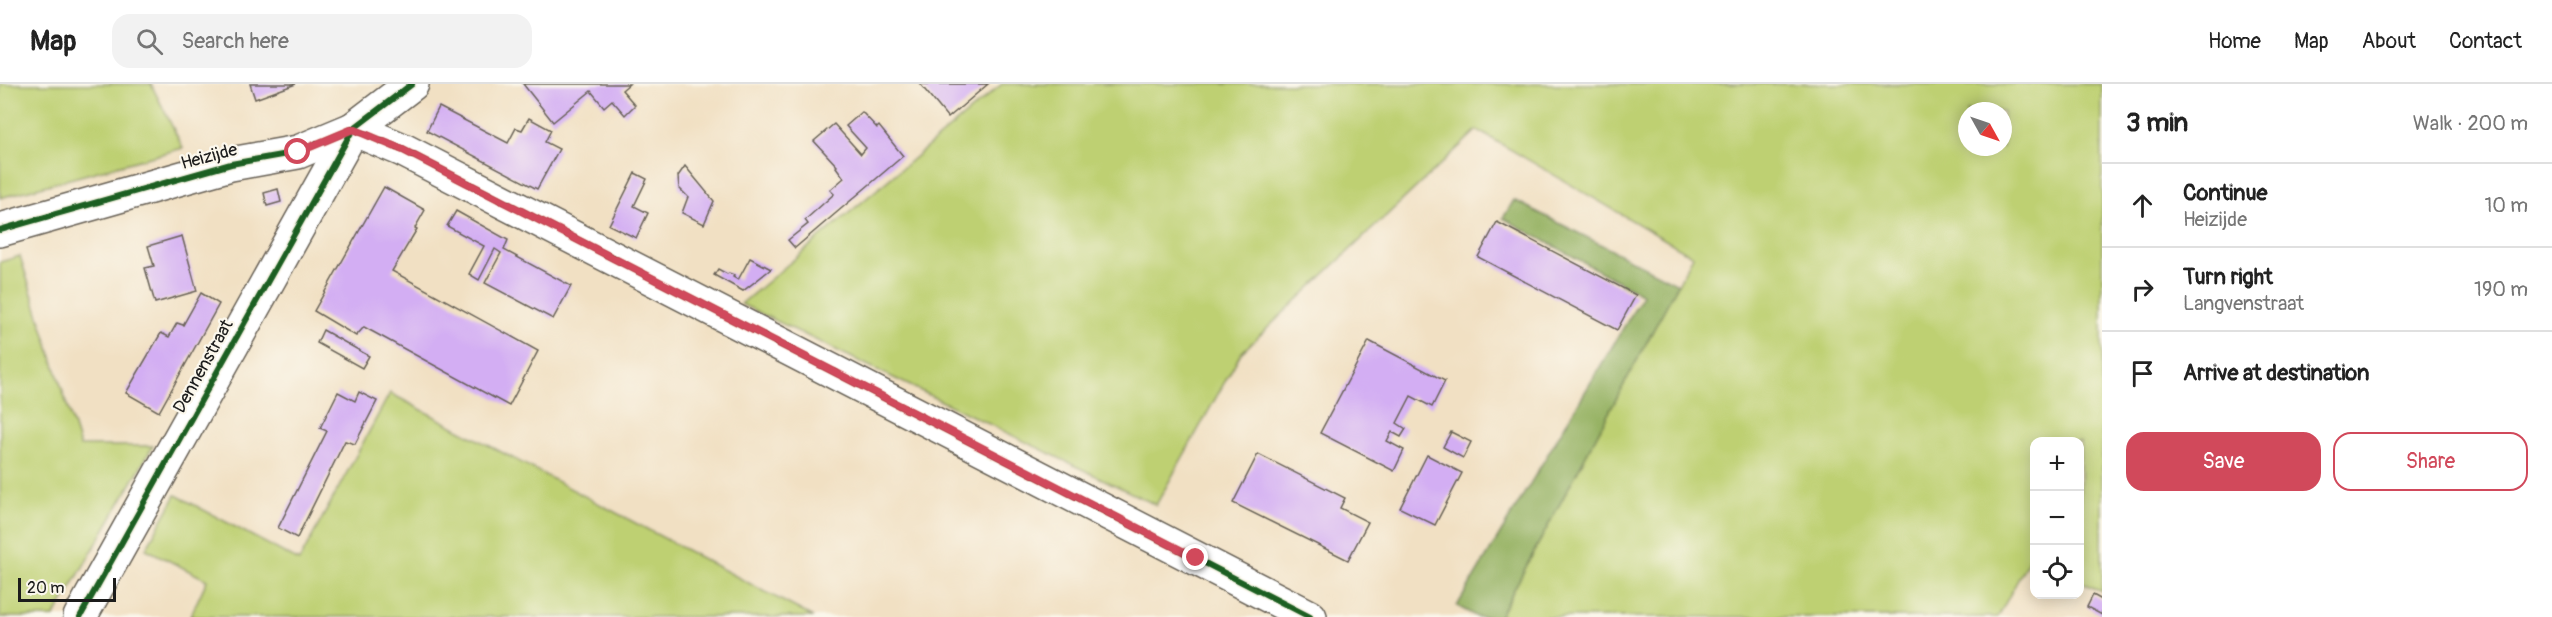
<!DOCTYPE html>
<meta charset="utf-8">
<style>
body{margin:0;font-family:Pangolin,sans-serif;background:#f2f2f2;color:#222}
.controls{position:absolute;right:18px;bottom:18px;display:grid;overflow:hidden;border-radius:12px;box-shadow:0 3px 15px #0003}
.controls button{width:54px;height:54px;display:grid;place-items:center;padding:0;border:0;border-bottom:2px solid #e0e0e0;background:#fff;color:#222;font:30px sans-serif}
.compass{position:absolute;left:1958px;top:18px;width:54px;height:54px;border-radius:50%;background:#fff;box-shadow:0 3px 15px #0003;rotate:130deg}
.scale{position:absolute;left:18px;bottom:15px;width:98px;box-sizing:border-box;padding-left:6px;border:3px solid #1c1c1c;border-top:0;font-size:16px;line-height:21px;white-space:nowrap;color:#1c1c1c;-webkit-text-stroke:4px #fbf7ec;paint-order:stroke}
.stop{position:absolute;width:18px;height:18px;margin:-14px;border:4px solid #d1495b;border-radius:50%;background:#fff}
.stop.end{background:#d1495b;border-color:#fff;box-shadow:0 2px 6px #0008}
.list{margin:0;padding:0;list-style:none}
h2{display:flex;justify-content:space-between;align-items:center;height:78px;margin:0;padding:0 24px;font-size:26px}
h2 small{font-size:20px;font-weight:400;color:#767676}
.list li{display:grid;grid-template-columns:39px 1fr auto;gap:18px;align-items:center;box-sizing:border-box;height:84px;padding:0 24px;border-top:2px solid #e0e0e0}
.list b{display:block;font-size:22px;white-space:nowrap}
.list p{margin:0;font-size:20px;white-space:nowrap;color:#767676}
.list em{font-size:20px;font-style:normal;color:#767676}
.actions{display:flex;gap:12px;padding:18px 24px}
.actions a{flex:1;padding:14px 0;border:2px solid #d1495b;border-radius:18px;text-align:center;font-size:21px;color:#d1495b}
.actions .main{background:#d1495b;color:#fff}
.icon{flex:none;width:33px;height:33px;fill:none;stroke:currentColor;stroke-width:2;stroke-linecap:round;stroke-linejoin:round}
.map{position:relative;flex:none;width:2102px;height:533px;overflow:hidden}
header{display:flex;align-items:center;gap:36px;box-sizing:border-box;height:84px;padding:0 30px;background:#fff;border-bottom:2px solid #e0e0e0}
header strong{font-size:28px}
nav{display:flex;gap:33px;margin-inline-start:auto;font-size:21px}
.search{width:420px;height:54px;background:#f2f2f2;display:flex;align-items:center;gap:15px;box-sizing:border-box;padding:0 21px;border-radius:18px;color:#767676;font-size:22px}
main{display:flex}
aside{flex:1;background:#fff}
.map>svg:first-child{display:block}
</style>
<header>
<strong>Map</strong>
<div class="search"><svg class="icon" aria-label="search" viewBox="0 0 24 24"><circle cx="10" cy="10" r="6"/><path d="M15 15l6 6"/></svg>Search here</div>
<nav><a>Home</a><a>Map</a><a>About</a><a>Contact</a></nav>
</header>
<main>
<div class="map">
<svg width="2102" height="533" viewBox="0 0 2102 533">
<rect width="100%" height="100%" fill="#fbf7ec"/>
<filter id="ink" filterUnits="userSpaceOnUse"><feTurbulence type="fractalNoise" baseFrequency=".0167" numOctaves="2"/><feDisplacementMap in="SourceGraphic" scale="12" xChannelSelector="R" yChannelSelector="G"/><feConvolveMatrix kernelMatrix="1 2 1 2 8 2 1 2 1" color-interpolation-filters="sRGB"/></filter>
<filter id="wash" filterUnits="userSpaceOnUse"><feTurbulence type="fractalNoise" baseFrequency=".008" numOctaves="4" result="noise"/><feDisplacementMap in="SourceGraphic" scale="24" xChannelSelector="R" yChannelSelector="G"/><feGaussianBlur stdDeviation="1.35" result="paint"/><feColorMatrix in="noise" values="0 0 0 0 0 0 0 0 0 0 0 0 0 0 0 0 0 1.4 0 .05"/><feComposite in="paint" operator="in"/></filter>
<g filter="url(#wash)">
<rect width="100%" height="100%" fill="#f1e0c3"/>
<g fill="#bed072" stroke="#6d7647" stroke-width="1.5" fill-rule="evenodd">
<polygon points="0,0 151,0 183,64 0,114"/>
<path d="M1002 0H2102V508L2080 497V358H2034V475L2030 473 1998 533H1499L1693 172 1477 46 1241 269 1156 421 741 220ZM1967 27H2003V63H1967Z"/>
<polygon points="20,172 80,362 153,362 54,533 0,533 0,178"/>
<polygon points="390,309 813,533 190,533 207,496 146,465 176,411 299,477"/>
</g>
<polygon fill="#96b264" stroke="#596740" stroke-width="1.5" points="1514,116 1678,200 1499,533 1477,533 1457,522 1643,211 1503,134"/>
<g id="blocks">
<g fill="#d3aef3">
<polygon points="250,0 296,0 255,15"/>
<polygon points="523,0 629,0 622,6 635,21 625,31 612,16 604,23 591,7 553,38"/>
<polygon points="920,0 988,0 948,34"/>
<polygon points="439,23 508,59 516,44 522,46 529,34 551,46 545,58 559,65 537,105 427,47"/>
<polygon points="862,28 877,44 879,42 903,72 795,164 788,156 808,140 805,136 834,110 830,106 844,94 836,83 837,82 814,57 834,40 861,70 866,64 846,42"/>
<polygon points="685,82 714,117 704,140 682,129 688,113 679,104 678,92"/>
<polygon points="635,89 647,95 634,122 648,129 636,154 609,141"/>
<polygon points="384,103 425,126 415,144 417,145 392,187 538,267 509,322 364,243 356,252 314,227"/>
<polygon points="278,105 281,118 267,122 264,109"/>
<polygon points="456,127 508,156 504,166 571,202 553,235 485,199 501,169 495,165 479,196 469,190 484,162 447,142"/>
<polygon points="1497,138 1636,211 1617,246 1478,173"/>
<polygon points="182,152 197,207 155,219 145,184 154,182 148,162"/>
<polygon points="750,174 771,185 743,207 714,191 718,185 727,190 729,189 734,191 733,193 738,196"/>
<polygon points="201,209 219,220 159,328 126,309 161,249 169,253 177,239 183,241"/>
<polygon points="323,246 369,272 362,284 317,259"/>
<polygon points="1369,257 1445,297 1432,323 1411,312 1397,339 1406,345 1401,353 1392,348 1387,357 1404,366 1394,387 1320,349"/>
<polygon points="338,308 355,317 359,308 377,317 355,360 345,357 297,454 278,444 327,347 320,344"/>
<polygon points="1451,348 1471,358 1463,374 1443,363"/>
<polygon points="1258,370 1345,414 1340,424 1368,438 1348,476 1233,419"/>
<polygon points="1427,371 1462,389 1435,441 1400,424"/>
<polygon points="2093,511 2102,516 2102,531 2087,523"/>
</g>
</g>
</g>
<g filter="url(#ink)">
<use href="#blocks" fill-opacity="0" stroke="#676156" stroke-width="1.5"/>
<g fill="none" stroke-linecap="round" stroke-linejoin="round">
<defs>
<g id="minor">
<polyline points="353,45 403,66 1310,533"/>
<polyline points="0,146 231,80 298,68 353,45 412,0"/>
<polyline points="80,533 353,45"/>
</g>
</defs>
<use href="#minor" stroke="#676156" stroke-width="36"/>
<use href="#minor" stroke="#fff" stroke-width="33"/>
<defs>
<g id="cycleway">
<polyline points="353,45 403,66 1310,533"/>
<polyline points="0,146 231,80 298,68 353,45 412,0"/>
<polyline points="80,533 353,45"/>
</g>
</defs>
<use href="#cycleway" stroke="#fbf7ec" stroke-width="10"/>
<use href="#cycleway" stroke="#1b5e20" stroke-width="6"/>
</g>
</g>
<g fill="none" stroke-linecap="round" stroke-linejoin="round" filter="url(#ink)">
<polyline stroke="#d1495b" stroke-width="8" points="298,68 353,45 403,66 1196,474"/>
</g>
<g text-anchor="middle" stroke-width="4.5" stroke-linejoin="round" paint-order="stroke">
<g font-size="18" fill="#1c1c1c" stroke="#fbf7ec">
<text transform="translate(209 72) rotate(-15)" y="6">Heizijde</text>
<text transform="translate(203 282) rotate(-61)" y="6">Dennenstraat</text>
</g>
</g>
</svg>
<div class="controls">
<button>+</button>
<button>−</button>
<button><svg class="icon" aria-label="locate" viewBox="0 0 24 24"><circle cx="12" cy="12" r="6"/><path d="M12 2v4M12 18v4M2 12h4M18 12h4"/></svg></button>
</div>
<svg class="compass" viewBox="-18 -18 36 36"><path d="M0-13l5 13h-10z" fill="#e53935"/><path d="M0 13l5-13h-10z" fill="#767676"/></svg>
<div class="scale">20 m</div>
<div class="stop" style="left:298px;top:68px"></div>
<div class="stop end" style="left:1196px;top:474px"></div>
</div>
<aside>
<h2>3 min<small>Walk · 200 m</small></h2>
<ul class="list">
<li><svg class="icon" aria-label="ahead" viewBox="0 0 24 24"><path d="M12 20V5M6 11l6-6 6 6"/></svg><div><b>Continue</b><p>Heizijde</p></div><em>10 m</em></li>
<li><svg class="icon" aria-label="right" viewBox="0 0 24 24"><path d="M7 20v-9h11M14 6l5 5-5 5"/></svg><div><b>Turn right</b><p>Langvenstraat</p></div><em>190 m</em></li>
<li><svg class="icon" aria-label="arrive" viewBox="0 0 24 24"><path d="M6 21V4h12l-3 4 3 4H6"/></svg><div><b>Arrive at destination</b></div></li>
</ul>
<div class="actions"><a class="main">Save</a><a>Share</a></div>
</aside>
</main>
